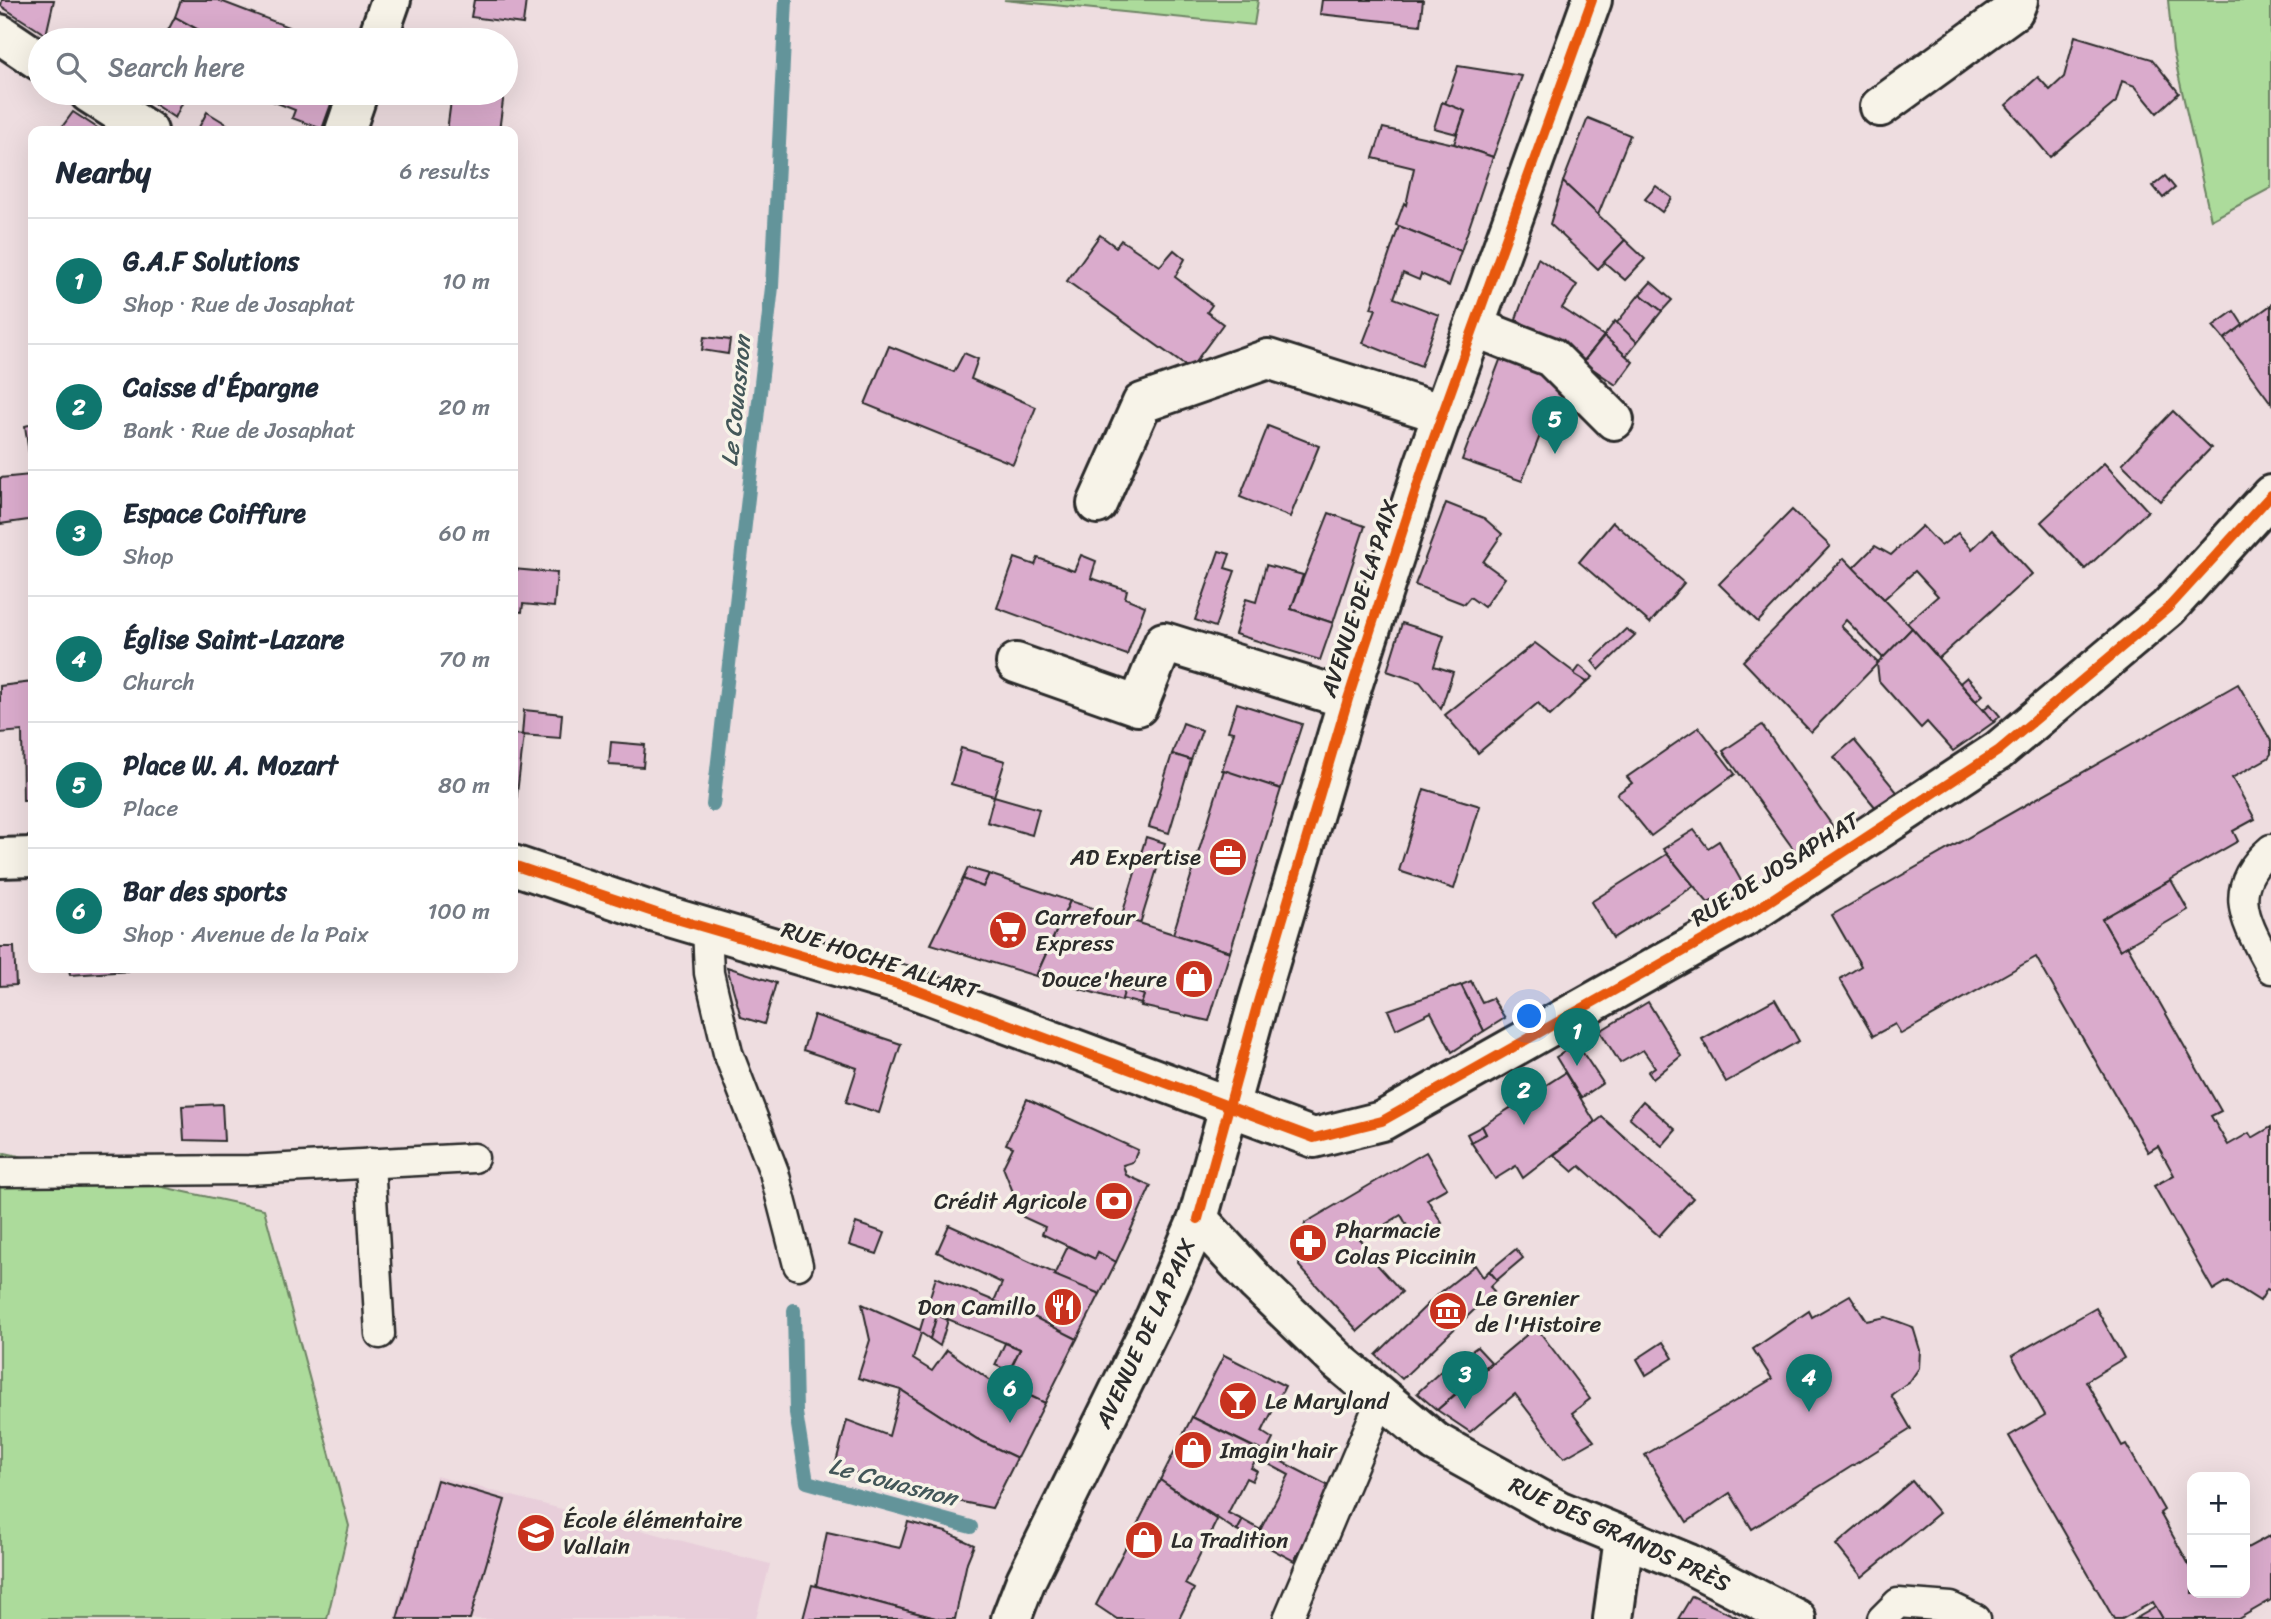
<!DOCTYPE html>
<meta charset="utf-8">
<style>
body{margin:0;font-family:Sriracha,sans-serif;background:#f6f6f7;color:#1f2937}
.controls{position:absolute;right:21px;bottom:21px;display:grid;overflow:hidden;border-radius:14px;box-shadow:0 7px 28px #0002}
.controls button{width:63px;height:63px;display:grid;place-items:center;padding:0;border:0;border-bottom:2px solid #e0e1e3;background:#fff;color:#1f2937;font:35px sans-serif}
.you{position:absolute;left:1530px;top:1017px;width:24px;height:24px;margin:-18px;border:5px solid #fff;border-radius:50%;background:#1a73e8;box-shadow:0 0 0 10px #1a73e833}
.badge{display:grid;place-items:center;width:46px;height:46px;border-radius:50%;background:#0f766e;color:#fff;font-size:23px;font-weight:700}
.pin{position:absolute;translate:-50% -58px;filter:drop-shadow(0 2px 4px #0008)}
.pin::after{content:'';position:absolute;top:37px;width:24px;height:21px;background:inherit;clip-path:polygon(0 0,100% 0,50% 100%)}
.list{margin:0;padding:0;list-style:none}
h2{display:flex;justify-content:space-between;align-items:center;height:91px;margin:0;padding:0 28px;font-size:30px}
h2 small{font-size:23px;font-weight:400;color:#747a83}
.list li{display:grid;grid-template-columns:46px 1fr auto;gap:21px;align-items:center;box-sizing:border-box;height:126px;padding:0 28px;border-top:2px solid #e0e1e3}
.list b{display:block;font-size:26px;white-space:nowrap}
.list p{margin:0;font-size:23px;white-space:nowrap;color:#747a83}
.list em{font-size:23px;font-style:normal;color:#747a83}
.icon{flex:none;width:38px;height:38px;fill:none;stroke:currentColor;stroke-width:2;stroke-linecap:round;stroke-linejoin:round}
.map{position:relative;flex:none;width:2271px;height:1619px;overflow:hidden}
.search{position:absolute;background:#fff;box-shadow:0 7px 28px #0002;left:28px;top:28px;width:490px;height:77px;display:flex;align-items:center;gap:18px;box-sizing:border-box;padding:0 24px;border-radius:38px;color:#747a83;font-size:26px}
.panel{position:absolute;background:#fff;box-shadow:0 7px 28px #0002;left:28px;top:126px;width:490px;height:847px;border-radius:14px}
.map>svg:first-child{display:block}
</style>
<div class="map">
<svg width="2271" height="1619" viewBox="0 0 2271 1619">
<rect width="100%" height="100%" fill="#eedde0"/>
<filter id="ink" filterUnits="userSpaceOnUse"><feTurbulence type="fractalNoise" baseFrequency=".0143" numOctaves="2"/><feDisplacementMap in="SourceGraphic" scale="14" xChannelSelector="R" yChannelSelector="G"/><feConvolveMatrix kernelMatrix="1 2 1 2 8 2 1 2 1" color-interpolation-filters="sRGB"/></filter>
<g filter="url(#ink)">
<polygon fill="#e8ceda" points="436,1476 770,1564 756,1619 394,1619"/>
<g fill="#acdb9b" stroke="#6c8363" stroke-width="2">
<polygon points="1004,0 1258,0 1254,25"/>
<polygon points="2168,0 2271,0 2271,188 2211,220 2173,51"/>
<polygon points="5,1153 264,1209 349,1526 327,1619 0,1619 0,1154"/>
</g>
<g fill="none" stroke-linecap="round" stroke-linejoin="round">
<g stroke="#64949a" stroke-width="14">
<polyline points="713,805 772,287 786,0"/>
<polyline points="794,1310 796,1413 807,1482 971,1527"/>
</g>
</g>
<g fill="#daabcc" stroke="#2b2b2b" stroke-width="2">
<polygon points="2,0 54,0 46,35 1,6"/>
<polygon points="181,0 218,0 322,40 217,40 175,17"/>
<polygon points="474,0 526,0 523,24 471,17"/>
<polygon points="1322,0 1423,0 1420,25 1320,14"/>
<polygon points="175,17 214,39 213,40 163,40"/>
<polygon points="2075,36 2152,59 2179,93 2157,113 2135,86 2122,81 2116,102 2050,157 2006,105 2038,77 2050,90 2064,77"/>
<polygon points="1458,66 1522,76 1493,157 1454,144 1465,111 1445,104"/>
<polygon points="137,93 187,93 175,118"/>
<polygon points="252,93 335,93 322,129 292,118 295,110"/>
<polygon points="452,93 504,93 499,131 447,131"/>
<polygon points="1442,102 1465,111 1457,134 1434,128"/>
<polygon points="73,112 102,131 68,131 62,127"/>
<polygon points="207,112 238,131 197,131"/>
<polygon points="1588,118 1630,135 1598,215 1563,182"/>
<polygon points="1383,128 1454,144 1493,157 1461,251 1396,225 1404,203 1406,205 1414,168 1373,158"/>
<polygon points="2165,176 2175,188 2163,198 2153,186"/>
<polygon points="1563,182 1625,240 1598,269 1550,224"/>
<polygon points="1656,186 1672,198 1662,212 1645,199"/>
<polygon points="1399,226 1461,251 1449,286 1421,274 1419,280 1403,273 1394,298 1439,315 1421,366 1363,343 1376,309 1371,308"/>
<polygon points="1100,235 1116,247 1121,240 1160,266 1174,250 1185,259 1175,277 1212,305 1207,312 1223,324 1190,369 1067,281"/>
<polygon points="1625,240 1645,259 1625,280 1604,262"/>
<polygon points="1538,258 1577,285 1562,308 1604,336 1583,362 1516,319"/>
<polygon points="1651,282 1672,300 1662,311 1640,294"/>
<polygon points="1640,294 1662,311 1637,342 1616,324"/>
<polygon points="2271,305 2271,403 2224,339"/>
<polygon points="2234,311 2243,325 2224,339 2213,326"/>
<polygon points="1615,321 1637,342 1626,356 1604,336"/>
<polygon points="1604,336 1633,362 1616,385 1583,362"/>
<polygon points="704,337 730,340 728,354 702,350"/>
<polygon points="889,346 954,372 964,353 978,359 971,379 1036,407 1013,464 865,404"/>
<polygon points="1502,355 1572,382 1556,427 1545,423 1522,481 1462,460"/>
<polygon points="2173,411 2211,448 2160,501 2122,464"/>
<polygon points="33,424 33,453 29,453 25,426"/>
<polygon points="1268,426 1319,446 1290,517 1240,497"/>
<polygon points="2104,463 2148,511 2085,569 2041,522"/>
<polygon points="30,475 33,514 28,520 0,524 0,478"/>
<polygon points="1446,503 1484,518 1502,534 1483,562 1505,578 1484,607 1470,597 1464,604 1415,585"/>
<polygon points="1792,510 1830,546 1758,622 1719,584"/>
<polygon points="1329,513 1365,526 1333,623 1291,609"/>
<polygon points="1613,522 1684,583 1650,623 1579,562"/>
<polygon points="1922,526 1941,546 1958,533 1972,549 1992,530 2032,574 1939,658 1907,623 1938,596 1915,571 1884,599 1853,568 1875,546 1891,555"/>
<polygon points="1219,551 1230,554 1225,568 1235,571 1215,627 1195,620"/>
<polygon points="1081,555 1096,561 1091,578 1127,590 1125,598 1145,606 1127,655 997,608 1015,558 1035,565 1038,558 1074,571"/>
<polygon points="1844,558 1912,628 1883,658 1846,620 1841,626 1878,663 1811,732 1743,661"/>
<polygon points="1266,565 1303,575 1291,609 1333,623 1320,660 1235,634 1246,599 1256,602"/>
<polygon points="513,569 557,573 554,607 523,604 522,612 513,611"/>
<polygon points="1402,623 1444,636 1434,666 1453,672 1441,709 1420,682 1387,671"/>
<polygon points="1912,628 1994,722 1953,751 1927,722 1921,728 1879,681 1877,664"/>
<polygon points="1626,629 1635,635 1599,670 1592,661"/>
<polygon points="1535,643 1587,682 1550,716 1538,703 1478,753 1445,715"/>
<polygon points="1580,666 1593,677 1587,682 1574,674"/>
<polygon points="1967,677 1983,695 1976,701 1960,683"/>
<polygon points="33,682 33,800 23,800 22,731 0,733 0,686"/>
<polygon points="2238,684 2271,741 2271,754 2268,758 2232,778 2255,819 2233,831 2238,841 2102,919 2120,950 2127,945 2221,1111 2211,1116 2228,1145 2249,1133 2252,1138 2271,1127 2271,1291 2267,1289 2260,1301 2228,1281 2213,1290 2154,1186 2174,1175 2158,1146 2148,1152 2036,957 1901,1034 1895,1024 1873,1036 1840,979 1861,966 1832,915"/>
<polygon points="1237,703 1302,724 1281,789 1222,770 1234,732 1228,731"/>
<polygon points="1990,704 2000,716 1994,722 1984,709"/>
<polygon points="524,710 562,714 560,738 522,735"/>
<polygon points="1183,723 1202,730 1191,760 1172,754"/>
<polygon points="1762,725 1836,831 1797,854 1723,751"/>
<polygon points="1699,727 1735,774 1651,836 1617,794 1632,783 1627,777"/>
<polygon points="513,734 524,735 516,802 513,798"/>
<polygon points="1854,740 1897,792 1876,808 1834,757"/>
<polygon points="611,742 645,745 643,767 609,765"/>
<polygon points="961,748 1005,761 994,796 951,784"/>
<polygon points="1172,754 1191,760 1169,833 1149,827"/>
<polygon points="1224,770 1281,789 1230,952 1173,934"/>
<polygon points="1424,789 1480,806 1454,889 1399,871"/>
<polygon points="994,796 1039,809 1032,835 987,822"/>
<polygon points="1694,830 1708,848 1719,841 1744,886 1708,903 1663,849"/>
<polygon points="1146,837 1165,843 1140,924 1121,918"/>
<polygon points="1667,854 1694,886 1613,938 1591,902"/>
<polygon points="968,868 989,874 983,887 963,879"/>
<polygon points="989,874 1070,901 1036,976 931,944 963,879 983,887"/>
<polygon points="2171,880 2188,910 2120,950 2102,919"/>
<polygon points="1070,901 1230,952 1209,1021 1141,1006 1144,995 1125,989 1122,1001 1036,976"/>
<polygon points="0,947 14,947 16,985 0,986"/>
<polygon points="727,967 776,983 764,1024 741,1017"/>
<polygon points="69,968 128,968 129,971 70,975"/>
<polygon points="1471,981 1482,1002 1492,998 1505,1018 1484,1031 1461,985"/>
<polygon points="1461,985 1484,1031 1452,1052 1431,1012 1396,1029 1388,1010"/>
<polygon points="1125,989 1144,995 1141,1004 1122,999"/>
<polygon points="1775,999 1799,1041 1726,1082 1702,1039"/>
<polygon points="1648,1002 1681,1056 1653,1079 1648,1072 1655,1067 1643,1050 1620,1063 1600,1031"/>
<polygon points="814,1015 901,1044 879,1113 846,1102 857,1068 803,1050"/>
<polygon points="1577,1044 1603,1083 1581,1098 1556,1057"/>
<polygon points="1565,1073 1595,1122 1523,1178 1516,1166 1495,1179 1471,1142 1486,1134 1482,1126"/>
<polygon points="1027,1099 1138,1150 1133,1162 1123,1165 1126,1175 1151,1186 1116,1262 1098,1252 1095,1259 1042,1234 1045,1227 1023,1217 1003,1167 1013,1147 1006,1144"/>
<polygon points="1643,1101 1676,1130 1662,1146 1629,1117"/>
<polygon points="222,1104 224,1141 184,1140 182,1106"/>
<polygon points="1602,1117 1693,1198 1659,1236 1580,1166 1573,1172 1554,1155"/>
<polygon points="1482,1126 1486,1134 1471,1142 1467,1134"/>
<polygon points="1426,1152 1447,1188 1427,1199 1442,1223 1415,1240 1401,1215 1360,1240 1375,1256 1372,1259 1402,1292 1358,1331 1299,1266 1305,1223"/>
<polygon points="856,1223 885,1233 877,1254 849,1245"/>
<polygon points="949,1225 1100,1294 1077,1339 994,1301 1002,1283 937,1252"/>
<polygon points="1068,1246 1095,1259 1098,1252 1116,1262 1100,1294 1054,1275"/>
<polygon points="1516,1249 1523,1258 1497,1280 1489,1271"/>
<polygon points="1475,1265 1483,1277 1489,1271 1497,1280 1490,1287 1494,1291 1402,1379 1376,1355 1436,1296"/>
<polygon points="936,1277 1036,1318 1077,1339 1045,1403 1003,1383 1020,1349 926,1310"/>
<polygon points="1850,1295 1867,1321 1886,1317 1913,1327 1920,1350 1919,1368 1910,1381 1891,1395 1911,1429 1752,1529 1730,1493 1687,1522 1645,1455 1772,1379 1753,1349 1809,1311 1812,1317"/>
<polygon points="862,1304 920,1330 926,1310 937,1315 930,1339 921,1333 913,1359 932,1371 947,1350 1001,1388 1003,1383 1045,1403 1017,1458 977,1439 901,1390 858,1378 870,1340"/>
<polygon points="2096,1308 2124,1358 2086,1381 2122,1446 2126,1444 2164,1510 2160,1513 2192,1570 2192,1593 2245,1593 2245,1549 2271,1535 2271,1600 2238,1619 2163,1619 2153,1602 2122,1619 2114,1619 2009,1436 2045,1415 2012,1356"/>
<polygon points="937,1315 948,1320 940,1346 930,1339"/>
<polygon points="1536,1327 1590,1399 1572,1413 1594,1441 1564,1458 1515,1394 1470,1432 1437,1410"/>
<polygon points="1663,1342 1673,1358 1646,1375 1637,1359"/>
<polygon points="1005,1343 1020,1349 1009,1371 995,1365"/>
<polygon points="1477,1347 1491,1362 1437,1410 1417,1393 1452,1361 1455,1363"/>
<polygon points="1224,1355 1285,1386 1262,1432 1273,1439 1266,1453 1192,1417"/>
<polygon points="901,1390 977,1439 1017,1458 992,1508 908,1491 835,1466 847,1420 889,1436"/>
<polygon points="1192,1417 1261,1451 1251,1468 1257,1471 1252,1481 1246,1478 1228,1513 1243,1520 1237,1531 1160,1480"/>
<polygon points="1267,1454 1333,1488 1294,1561 1255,1540 1289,1475 1263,1461"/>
<polygon points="437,1480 505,1500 470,1619 397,1619"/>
<polygon points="1160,1480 1217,1520 1185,1584 1194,1589 1179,1619 1117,1619 1096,1605"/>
<polygon points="1912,1481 1939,1513 1862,1577 1836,1545"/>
<polygon points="1243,1520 1261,1530 1255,1540 1237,1531"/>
<polygon points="908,1522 946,1532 974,1545 967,1562 955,1619 939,1619 816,1586 827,1532 900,1548"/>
<polygon points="812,1585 816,1586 939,1619 803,1619"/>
<polygon points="1692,1596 1741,1619 1678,1619"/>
<polygon points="2156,1607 2163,1619 2135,1619"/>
</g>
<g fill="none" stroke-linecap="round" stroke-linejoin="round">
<defs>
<g id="lane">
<path d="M2271 849C2223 890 2247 923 2271 969"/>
<polyline points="707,928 709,973 728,1053 774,1172 798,1265"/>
<polyline points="370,1163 380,1334"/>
<polyline points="0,1172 249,1170 474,1158"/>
<polyline points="1288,1619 1382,1397"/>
<polyline points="1882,1619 1898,1603 1951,1607 1976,1619"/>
</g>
<g id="street">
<polyline points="377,40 391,0"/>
<polyline points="1880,107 2014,10 2018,0"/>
<polyline points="345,131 358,93"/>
<polyline points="1474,327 1551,357 1614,420"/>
<polyline points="1097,504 1142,403 1268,359 1443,414"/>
<polyline points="1016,663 1138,706 1164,642 1348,699"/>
<polyline points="1613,1619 1624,1538"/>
</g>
<g id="secondary">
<polyline points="0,34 40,61"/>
<polyline points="89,93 148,131"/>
<polyline points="0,858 33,857"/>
<polyline points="513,865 656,913 911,988 1314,1138 1382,1121 1748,915 1998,751 2168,608 2271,495"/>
<polyline points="1198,1219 1257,1283 1338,1361 1435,1442 1558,1510 1687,1563 1796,1619"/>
<polyline points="1011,1619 1026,1580 1155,1318 1198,1219 1258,1002 1348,699 1423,468 1592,0"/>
</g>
</defs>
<use href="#lane" stroke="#2b2b2b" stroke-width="33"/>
<use href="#street" stroke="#2b2b2b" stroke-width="44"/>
<use href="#secondary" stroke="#2b2b2b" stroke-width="44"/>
<use href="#lane" stroke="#f7f3e8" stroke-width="28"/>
<use href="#street" stroke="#f7f3e8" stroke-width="38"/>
<use href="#secondary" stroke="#f7f3e8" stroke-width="38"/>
<defs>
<g id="cycleway">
<polyline points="513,865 656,913 911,988 1314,1138 1382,1121 1748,915 1998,751 2168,608 2271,495"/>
<polyline points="1198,1219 1258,1002 1348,699 1423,468 1592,0"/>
</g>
</defs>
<use href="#cycleway" stroke="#f7f3e8" stroke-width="15"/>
<use href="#cycleway" stroke="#e8590c" stroke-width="10"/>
</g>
</g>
<defs>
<symbol id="office-disc" viewBox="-11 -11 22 22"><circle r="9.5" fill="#c8321e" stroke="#f7f3e8"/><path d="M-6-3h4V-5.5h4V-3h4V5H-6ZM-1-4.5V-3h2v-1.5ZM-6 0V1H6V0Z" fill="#fff"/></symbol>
<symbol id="supermarket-disc" viewBox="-11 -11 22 22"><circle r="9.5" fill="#c8321e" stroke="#f7f3e8"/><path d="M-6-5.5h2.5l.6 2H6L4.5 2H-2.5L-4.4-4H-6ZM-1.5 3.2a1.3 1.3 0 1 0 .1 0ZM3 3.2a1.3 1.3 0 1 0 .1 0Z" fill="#fff"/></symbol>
<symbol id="shop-disc" viewBox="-11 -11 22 22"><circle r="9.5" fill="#c8321e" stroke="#f7f3e8"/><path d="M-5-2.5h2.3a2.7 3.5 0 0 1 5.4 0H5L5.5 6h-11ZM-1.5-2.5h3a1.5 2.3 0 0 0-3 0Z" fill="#fff"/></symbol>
<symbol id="bank-disc" viewBox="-11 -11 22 22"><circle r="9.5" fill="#c8321e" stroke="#f7f3e8"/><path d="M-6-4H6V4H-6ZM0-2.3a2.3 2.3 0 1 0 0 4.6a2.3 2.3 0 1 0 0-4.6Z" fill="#fff"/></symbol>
<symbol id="pharmacy-disc" viewBox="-11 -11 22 22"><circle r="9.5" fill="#c8321e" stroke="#f7f3e8"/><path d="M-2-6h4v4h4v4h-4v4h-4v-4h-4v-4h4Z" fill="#fff"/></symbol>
<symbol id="restaurant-disc" viewBox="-11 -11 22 22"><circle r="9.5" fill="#c8321e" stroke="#f7f3e8"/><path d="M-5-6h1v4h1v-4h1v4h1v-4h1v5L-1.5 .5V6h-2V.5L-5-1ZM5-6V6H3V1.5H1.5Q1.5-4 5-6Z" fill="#fff"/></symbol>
<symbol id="museum-disc" viewBox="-11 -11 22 22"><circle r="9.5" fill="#c8321e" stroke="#f7f3e8"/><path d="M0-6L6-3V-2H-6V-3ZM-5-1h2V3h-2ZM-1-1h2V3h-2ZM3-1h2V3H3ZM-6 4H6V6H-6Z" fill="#fff"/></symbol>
<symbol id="bar-disc" viewBox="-11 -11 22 22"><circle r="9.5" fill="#c8321e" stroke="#f7f3e8"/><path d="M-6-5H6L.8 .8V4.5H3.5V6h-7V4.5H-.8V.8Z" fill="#fff"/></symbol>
<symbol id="school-disc" viewBox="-11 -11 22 22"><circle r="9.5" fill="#c8321e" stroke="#f7f3e8"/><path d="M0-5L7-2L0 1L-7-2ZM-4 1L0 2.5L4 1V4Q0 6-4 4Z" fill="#fff"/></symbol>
</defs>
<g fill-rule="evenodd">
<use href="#office-disc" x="1206" y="835" width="44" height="44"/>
<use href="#supermarket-disc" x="986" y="908" width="44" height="44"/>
<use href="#shop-disc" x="1172" y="957" width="44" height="44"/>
<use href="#bank-disc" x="1092" y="1179" width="44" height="44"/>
<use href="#pharmacy-disc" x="1286" y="1221" width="44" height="44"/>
<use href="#restaurant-disc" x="1041" y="1285" width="44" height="44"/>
<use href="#museum-disc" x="1426" y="1289" width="44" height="44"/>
<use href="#bar-disc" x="1216" y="1379" width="44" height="44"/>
<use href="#shop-disc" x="1171" y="1428" width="44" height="44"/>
<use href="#school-disc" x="514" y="1511" width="44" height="44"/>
<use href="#shop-disc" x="1122" y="1518" width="44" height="44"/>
</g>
<g text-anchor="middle" stroke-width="7" stroke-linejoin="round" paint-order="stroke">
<g font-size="23" fill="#2b2b2b" stroke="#f7f3e8">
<text transform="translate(1359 598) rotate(-72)" y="8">AVENUE DE LA PAIX</text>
<text transform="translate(1775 869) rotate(-32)" y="8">RUE DE JOSAPHAT</text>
<text transform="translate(880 960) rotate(18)" y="8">RUE HOCHE ALLART</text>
<text transform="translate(1145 1333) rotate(-65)" y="8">AVENUE DE LA PAIX</text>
<text transform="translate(1620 1534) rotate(25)" y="8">RUE DES GRANDS PRÈS</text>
</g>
<g font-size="23" fill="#2b2b2b" stroke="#f7f3e8" text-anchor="start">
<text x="1201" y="865" text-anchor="end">AD Expertise</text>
<text x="1035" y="925">Carrefour<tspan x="1035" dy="26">Express</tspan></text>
<text x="1167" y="987" text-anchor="end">Douce'heure</text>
<text x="1087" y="1209" text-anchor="end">Crédit Agricole</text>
<text x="1335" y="1238">Pharmacie<tspan x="1335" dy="26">Colas Piccinin</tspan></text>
<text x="1475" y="1306">Le Grenier<tspan x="1475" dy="26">de l'Histoire</tspan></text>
<text x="1036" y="1315" text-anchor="end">Don Camillo</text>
<text x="1265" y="1409">Le Maryland</text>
<text x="1220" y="1458">Imagin'hair</text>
<text x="563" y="1528">École élémentaire<tspan x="563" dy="26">Vallain</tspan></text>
<text x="1171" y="1548">La Tradition</text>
</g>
<g font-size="24" font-style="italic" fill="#435759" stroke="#f7f3e8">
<text transform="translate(736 401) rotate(-84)" y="8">Le Couasnon</text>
<text transform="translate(893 1482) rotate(15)" y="8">Le Couasnon</text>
</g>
</g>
</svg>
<div class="controls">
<button>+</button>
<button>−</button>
</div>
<div class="you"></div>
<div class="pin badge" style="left:1577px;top:1066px">1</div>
<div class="pin badge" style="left:1524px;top:1125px">2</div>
<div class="pin badge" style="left:1465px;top:1409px">3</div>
<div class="pin badge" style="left:1809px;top:1412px">4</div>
<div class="pin badge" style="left:1555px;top:454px">5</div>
<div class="pin badge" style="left:1010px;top:1423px">6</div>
<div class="search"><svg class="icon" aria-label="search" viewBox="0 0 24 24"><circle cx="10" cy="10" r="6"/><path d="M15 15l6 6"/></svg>Search here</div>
<section class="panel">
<h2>Nearby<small>6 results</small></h2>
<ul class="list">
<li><span class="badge">1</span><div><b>G.A.F Solutions</b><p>Shop · Rue de Josaphat</p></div><em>10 m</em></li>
<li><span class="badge">2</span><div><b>Caisse d'Épargne</b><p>Bank · Rue de Josaphat</p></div><em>20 m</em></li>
<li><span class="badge">3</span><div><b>Espace Coiffure</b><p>Shop</p></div><em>60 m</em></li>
<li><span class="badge">4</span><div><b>Église Saint-Lazare</b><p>Church</p></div><em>70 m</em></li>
<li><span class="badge">5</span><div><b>Place W. A. Mozart</b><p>Place</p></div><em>80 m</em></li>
<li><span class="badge">6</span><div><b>Bar des sports</b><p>Shop · Avenue de la Paix</p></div><em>100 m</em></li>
</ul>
</section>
</div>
